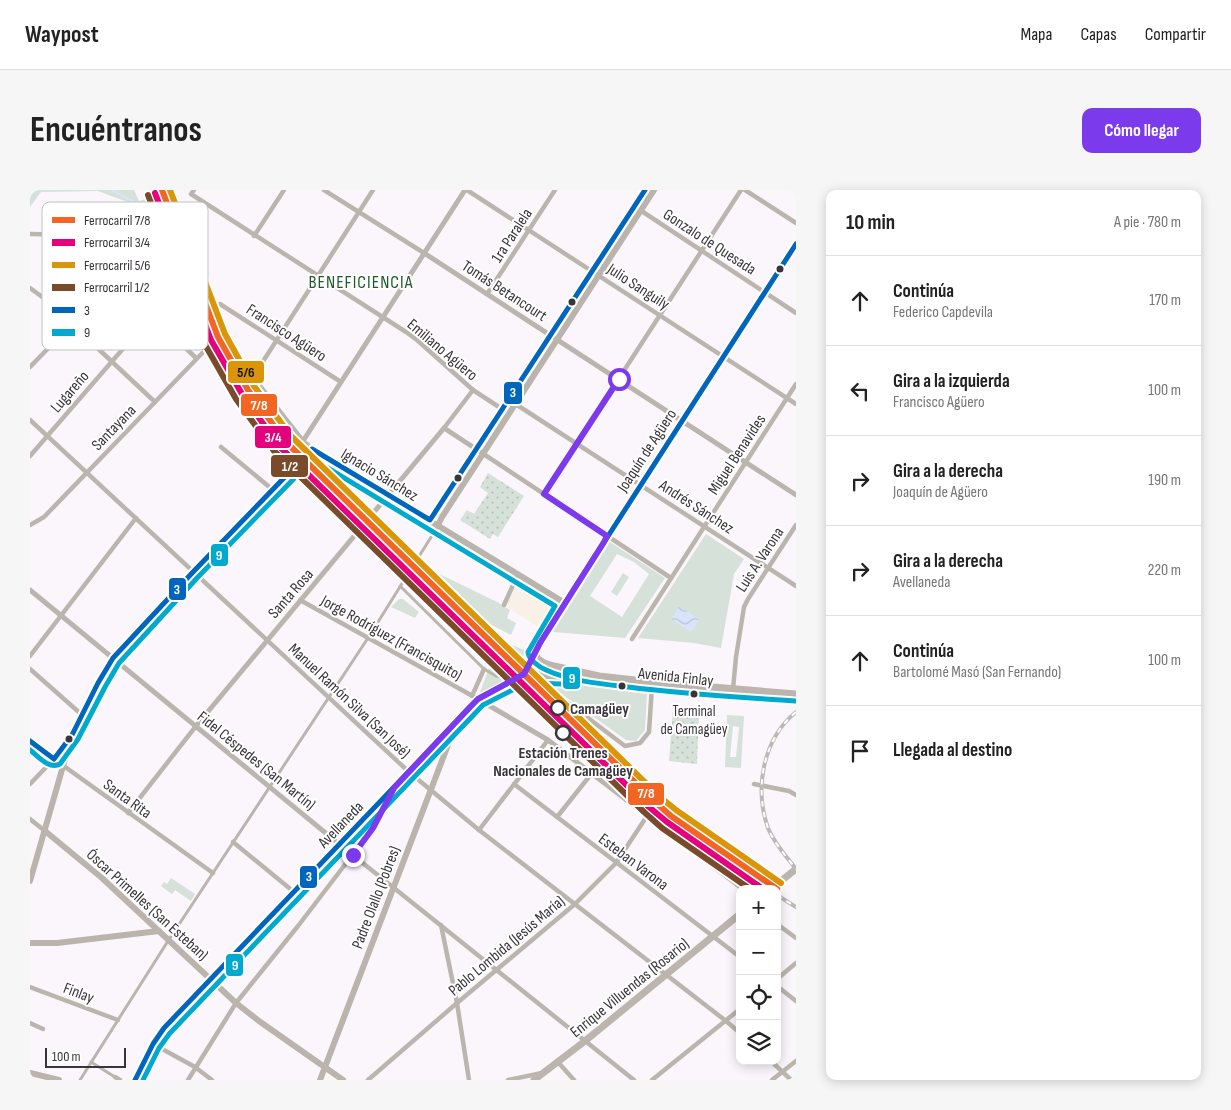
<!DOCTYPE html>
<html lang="es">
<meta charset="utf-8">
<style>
body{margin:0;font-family:"Sofia Sans Condensed",sans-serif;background:#f6f6f6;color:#222}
.controls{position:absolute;right:15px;bottom:15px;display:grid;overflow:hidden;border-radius:10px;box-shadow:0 2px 12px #0003}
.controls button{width:45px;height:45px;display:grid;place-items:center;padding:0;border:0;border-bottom:1px solid #e0e0e0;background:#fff;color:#222;font:25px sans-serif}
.scale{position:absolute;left:15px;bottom:12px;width:81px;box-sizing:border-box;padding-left:5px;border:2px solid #383439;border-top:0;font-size:14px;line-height:18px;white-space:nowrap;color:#383439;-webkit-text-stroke:4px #fff;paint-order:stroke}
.stop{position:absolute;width:15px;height:15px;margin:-11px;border:4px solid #7c3aed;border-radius:50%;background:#fff}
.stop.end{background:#7c3aed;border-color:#fff;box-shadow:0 1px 5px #0008}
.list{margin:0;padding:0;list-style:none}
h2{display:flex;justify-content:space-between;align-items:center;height:65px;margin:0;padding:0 20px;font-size:21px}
h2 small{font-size:16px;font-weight:400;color:#767676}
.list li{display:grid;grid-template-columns:32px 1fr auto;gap:15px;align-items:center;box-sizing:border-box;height:90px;padding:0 20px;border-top:1px solid #e0e0e0}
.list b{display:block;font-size:19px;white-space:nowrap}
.list p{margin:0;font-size:16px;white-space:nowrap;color:#767676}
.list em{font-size:16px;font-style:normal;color:#767676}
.icon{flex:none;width:28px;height:28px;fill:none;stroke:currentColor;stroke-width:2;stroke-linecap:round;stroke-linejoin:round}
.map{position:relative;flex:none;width:766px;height:890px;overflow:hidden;border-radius:10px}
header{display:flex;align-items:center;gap:30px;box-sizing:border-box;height:70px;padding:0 25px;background:#fff;border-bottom:1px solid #e0e0e0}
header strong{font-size:24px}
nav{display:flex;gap:28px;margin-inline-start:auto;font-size:18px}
.intro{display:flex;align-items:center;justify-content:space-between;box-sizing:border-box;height:120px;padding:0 30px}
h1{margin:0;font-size:35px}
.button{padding:12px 22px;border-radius:10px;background:#7c3aed;color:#fff;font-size:18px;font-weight:700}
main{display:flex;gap:30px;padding:0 30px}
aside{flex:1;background:#fff;border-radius:10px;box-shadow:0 2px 12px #0003}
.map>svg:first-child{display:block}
</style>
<header>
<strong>Waypost</strong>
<nav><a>Mapa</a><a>Capas</a><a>Compartir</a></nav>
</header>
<div class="intro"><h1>Encuéntranos</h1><a class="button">Cómo llegar</a></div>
<main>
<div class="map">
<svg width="766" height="890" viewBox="0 0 766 890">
<defs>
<pattern id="garden-dots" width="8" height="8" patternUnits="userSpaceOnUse" patternTransform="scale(1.25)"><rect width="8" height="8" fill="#d5e1d9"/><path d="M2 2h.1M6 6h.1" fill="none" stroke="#b8c2bb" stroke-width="1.8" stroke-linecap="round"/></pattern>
<pattern id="water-waves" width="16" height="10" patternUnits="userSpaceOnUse" patternTransform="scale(1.25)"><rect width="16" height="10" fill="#d9e4fa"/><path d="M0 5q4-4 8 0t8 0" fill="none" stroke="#bbc4d7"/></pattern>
</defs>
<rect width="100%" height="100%" fill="#fbf6fb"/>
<polygon fill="#f9f0e7" points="488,384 535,413 516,442 474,415"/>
<g fill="#d5e1d9" fill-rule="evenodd">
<polygon points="0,0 104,0 109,11 123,7 120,0 138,0 145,19 139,23 132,25 68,1 11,2 0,17"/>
<polygon points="221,190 269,253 267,260 240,228 218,192"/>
<polygon points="676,344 714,369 704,384 691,458 664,453 608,448"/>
<path d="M580 352 635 388 595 448 523 442ZM587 364 604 372 619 384 592 427 560 406Z"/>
<polygon points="388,376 394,379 395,377 469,413 480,420 477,428 486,433 481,445 454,431 387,377"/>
<polygon points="593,383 599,387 587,406 581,402"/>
<polygon points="369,409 373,409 389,422 385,428 361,417"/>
<polygon points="457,445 497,461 488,474"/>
<polygon points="459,478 468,482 480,482 483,485 449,505"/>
<polygon points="526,490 560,496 617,504 615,540 606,551 596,550 529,502 522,496"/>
<path d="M697 525 714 526 711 578 695 577ZM703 536 709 537 706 567H700Z"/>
<polygon points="141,688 165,704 161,711 145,700 142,704 131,696 134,692 137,694"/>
</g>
<g fill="url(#garden-dots)">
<polygon points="458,283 494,306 468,347 463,344 460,349 430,330 437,320 444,324 458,303 450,297"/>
<polygon points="643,519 669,521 667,574 639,571"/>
</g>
<polygon fill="url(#water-waves)" points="649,416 669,429 661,442 641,429"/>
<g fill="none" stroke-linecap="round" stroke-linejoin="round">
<polyline stroke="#d9e4fa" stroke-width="2" points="82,0 113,17 126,21"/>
<g stroke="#bab5ad" stroke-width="3">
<polyline points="370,396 454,479 466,486 483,489"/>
<polyline points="61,872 85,887"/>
<polyline points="50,890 138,751 338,448 408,336"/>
</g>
<g stroke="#bab5ad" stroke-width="4.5">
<polyline points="164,0 161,4 376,142 387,150 443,200 472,219"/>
<polyline points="294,0 394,63"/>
<polyline points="437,0 766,214"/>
<polyline points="715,0 766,33"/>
<polyline points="610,20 766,123"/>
<polyline points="0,44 51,45 104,37 121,36 133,33"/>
<polyline points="224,46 254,0"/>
<polyline points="112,49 130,35"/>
<polyline points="0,98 15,109 125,212"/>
<polyline points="457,104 525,0"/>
<polyline points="190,114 311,192"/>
<polyline points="121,125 166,168"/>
<polyline points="0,177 41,135 112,49 112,44 110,37"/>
<polyline points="484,213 766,396"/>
<polyline points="0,230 379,582 449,640 696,831 710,843"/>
<polyline points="414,238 443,200"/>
<polyline points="273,251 223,187 343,0"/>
<polyline points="191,257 243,300"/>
<polyline points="452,263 641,388"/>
<polyline points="0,266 156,86"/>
<polyline points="514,304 711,0"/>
<polyline points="0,335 14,327 182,153"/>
<polyline points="270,410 448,509"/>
<polyline points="474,415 488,384"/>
<polyline points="602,449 766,194"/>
<polyline points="0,466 106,328"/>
<polyline points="0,479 51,524"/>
<polyline points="505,485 525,503 595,556 610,553 619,542 622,496"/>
<polyline points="703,499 706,467 714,417 718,409 766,335"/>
<polyline points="442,506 454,479"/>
<polyline points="0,594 24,569 183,683"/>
<polyline points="484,594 710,767"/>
<polyline points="724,594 759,601 766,605"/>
<polyline points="98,623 166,536"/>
<polyline points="527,627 562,583"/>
<polyline points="0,629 15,641"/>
<polyline points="449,640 518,550"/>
<polyline points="203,652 264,702"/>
<polyline points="309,654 604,890"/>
<polyline points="747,734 766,748"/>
<polyline points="411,735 427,813 439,890"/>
<polyline points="747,789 766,773"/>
<polyline points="747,796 766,811"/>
<polyline points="0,797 88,830"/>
<polyline points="0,833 13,839"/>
<polyline points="123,854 165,877 182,890"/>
<polyline points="527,871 544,890"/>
<polyline points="741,871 761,890"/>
<polyline points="85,887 90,890"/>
<polyline points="158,890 206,813 268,736 343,638 360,604"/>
<polyline points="338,890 427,813 545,714 586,673 617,626"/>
<polyline points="478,890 512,883"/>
<polyline points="622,890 710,819"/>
<polyline points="742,890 766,871"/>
</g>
<g stroke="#bab5ad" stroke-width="5">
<polyline points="394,63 766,305"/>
<polyline points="282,259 273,251 435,0"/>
<polyline points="0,400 309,654"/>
<polyline points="535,413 766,54"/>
<polyline points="448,509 518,550 713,699"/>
<polyline points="166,536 414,238 452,263"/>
<polyline points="0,551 24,569 41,547"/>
</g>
<g stroke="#bab4ac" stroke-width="6">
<polyline points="400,330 615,0"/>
<polyline points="408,335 412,327 624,0"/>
<polyline points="15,641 72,688 206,813 229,831 313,890"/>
<polyline points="0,691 42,545 68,493 83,468 163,382 282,259 535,413 510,453 494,485"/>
<polyline points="0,753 27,753 129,741"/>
<polyline points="0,883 29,890"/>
<polyline points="290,890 426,534"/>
</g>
<g stroke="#bbb5ad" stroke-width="7">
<polyline points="505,463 508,469 514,473 524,476 569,486 623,492 766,504"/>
<polyline points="741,699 766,679"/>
<polyline points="105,890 123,854 134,838 181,790 448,509 494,485 504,484 622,498 766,511"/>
<polyline points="504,890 555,851 710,724"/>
</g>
<defs>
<g id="rail">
<polyline points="312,312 628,622 738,699"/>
<path d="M766 522C733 549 724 598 738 638 744 653 756 666 766 679"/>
<polyline points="747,705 766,717"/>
</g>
</defs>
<use href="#rail" stroke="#bcb8b7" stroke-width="4"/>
<use href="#rail" stroke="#fff" stroke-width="2" stroke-dasharray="5.5" stroke-linecap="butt"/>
<defs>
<g id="bus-1">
<polyline points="0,551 24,569 42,545 68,493 83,468 163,382 282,259 400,330 615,0"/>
<polyline points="105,890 123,854 134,838 448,509 494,485 510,453 535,413 766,54"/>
</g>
<g id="bus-2">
<path d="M0 560C8 566 19 580 30 574L48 549 75 497 89 473 168 387 283 269 525 416 498 462C498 469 509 477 516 480 540 491 571 494 598 497 653 504 709 507 765 511"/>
<polyline points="113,890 129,858 140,843 453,515 496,493 532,494"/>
</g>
</defs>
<use href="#bus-1" stroke="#fff" stroke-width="9"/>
<use href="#bus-2" stroke="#fff" stroke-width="9"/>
<use href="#bus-1" stroke="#0065bd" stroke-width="5"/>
<use href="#bus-2" stroke="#00a9ce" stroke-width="5"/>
<defs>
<polyline id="rail-1" points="132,0 188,147 218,200 255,251 624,611 641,626 747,699"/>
<polyline id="rail-2" points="125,3 181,150 212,204 249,256 619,617 637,632 733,699"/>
<polyline id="rail-3" points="140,0 195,144 224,196 261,246 629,606 646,620 751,693"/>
<polyline id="rail-4" points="118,5 174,153 206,209 244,261 614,622 632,638 720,699"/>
</defs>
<use href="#rail-1" stroke="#fff" stroke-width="10"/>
<use href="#rail-2" stroke="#fff" stroke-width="10"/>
<use href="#rail-3" stroke="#fff" stroke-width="10"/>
<use href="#rail-4" stroke="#fff" stroke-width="10"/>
<use href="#rail-1" stroke="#f26522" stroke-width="6"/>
<use href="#rail-2" stroke="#e5007d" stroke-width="6"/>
<use href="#rail-3" stroke="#da9509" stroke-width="6"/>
<use href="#rail-4" stroke="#7a4b2a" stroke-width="6"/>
</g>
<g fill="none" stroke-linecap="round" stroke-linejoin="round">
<polyline stroke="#7c3aed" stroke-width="6" points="323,665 343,638 364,598 440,517 448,509 494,484 510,453 574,352 577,346 514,304 589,189"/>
</g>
<g fill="#383439" stroke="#fff" stroke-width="2">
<circle cx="750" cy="79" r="4.5"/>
<circle cx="542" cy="112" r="4.5"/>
<circle cx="428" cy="288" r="4.5"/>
<circle cx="592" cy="496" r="4.5"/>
<circle cx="664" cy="504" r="4.5"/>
<circle cx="39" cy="549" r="4.5"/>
</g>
<g fill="#fff" stroke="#383439" stroke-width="2.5">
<circle cx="528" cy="518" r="7"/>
<circle cx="533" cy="543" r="7"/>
</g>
<g text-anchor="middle" stroke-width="4" stroke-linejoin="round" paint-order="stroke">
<g font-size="15" fill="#383439" stroke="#fff">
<text x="664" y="526">Terminal<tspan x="664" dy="18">de Camagüey</tspan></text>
</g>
<g font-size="16" fill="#383439" stroke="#fff">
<text transform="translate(481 45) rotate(-57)" y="6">1ra Paralela</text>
<text transform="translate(680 51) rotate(33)" y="6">Gonzalo de Quesada</text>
<text transform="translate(609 96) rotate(33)" y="6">Julio Sanguily</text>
<text transform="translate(475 100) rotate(33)" y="6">Tomás Betancourt</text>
<text transform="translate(257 142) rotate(33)" y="6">Francisco Agüero</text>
<text transform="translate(413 159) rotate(40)" y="6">Emiliano Agüero</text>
<text transform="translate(39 201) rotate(-49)" y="6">Lugareño</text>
<text transform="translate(83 237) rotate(-46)" y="6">Santayana</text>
<text transform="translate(616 260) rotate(-57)" y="6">Joaquín de Agüero</text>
<text transform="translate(706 264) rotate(-57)" y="6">Miguel Benavides</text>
<text transform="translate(350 284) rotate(31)" y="6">Ignacio Sánchez</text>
<text transform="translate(667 316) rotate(33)" y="6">Andrés Sánchez</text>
<text transform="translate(729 369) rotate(-57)" y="6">Luis A. Varona</text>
<text transform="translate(260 403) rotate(-49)" y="6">Santa Rosa</text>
<text transform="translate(362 447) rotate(29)" y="6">Jorge Rodríguez (Francisquito)</text>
<text transform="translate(646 486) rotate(6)" y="6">Avenida Finlay</text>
<text transform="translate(320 510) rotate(43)" y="6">Manuel Ramón Silva (San José)</text>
<text transform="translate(227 570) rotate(39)" y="6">Fidel Céspedes (San Martín)</text>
<text transform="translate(98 608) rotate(36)" y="6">Santa Rita</text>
<text transform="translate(310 634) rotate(-46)" y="6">Avellaneda</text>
<text transform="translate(604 671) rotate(37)" y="6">Esteban Varona</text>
<text transform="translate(345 707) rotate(-69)" y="6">Padre Olallo (Pobres)</text>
<text transform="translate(118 714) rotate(42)" y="6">Óscar Primelles (San Esteban)</text>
<text transform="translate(476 755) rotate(-40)" y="6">Pablo Lombida (Jesús María)</text>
<text transform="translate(599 797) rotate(-39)" y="6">Enrique Villuendas (Rosario)</text>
<text transform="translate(49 802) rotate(21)" y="6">Finlay</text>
</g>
<g font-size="16" font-weight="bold" fill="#383439" stroke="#fff" text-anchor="start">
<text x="540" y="524">Camagüey</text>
<text x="533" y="568" text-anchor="middle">Estación Trenes<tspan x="533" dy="18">Nacionales de Camagüey</tspan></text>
</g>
<g font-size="18" letter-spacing="1" fill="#1e5a29" stroke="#fff">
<text x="331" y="98">BENEFICIENCIA</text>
</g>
</g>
<rect x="12" y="12" width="166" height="148" rx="8" fill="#fff" stroke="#c3c2c4" stroke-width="1"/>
<rect x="22" y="27" width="23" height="6" fill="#f26522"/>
<rect x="22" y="49" width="23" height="7" fill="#e5007d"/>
<rect x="22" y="72" width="23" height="6" fill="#da9509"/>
<rect x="22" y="94" width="23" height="7" fill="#7a4b2a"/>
<rect x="22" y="117" width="23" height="6" fill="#0065bd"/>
<rect x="22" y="139" width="23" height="7" fill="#00a9ce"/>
<g font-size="14" fill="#383439">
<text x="54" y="35">Ferrocarril 7/8</text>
<text x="54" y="57">Ferrocarril 3/4</text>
<text x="54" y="80">Ferrocarril 5/6</text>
<text x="54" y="102">Ferrocarril 1/2</text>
<text x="54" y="125">3</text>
<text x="54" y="147">9</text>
</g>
<g stroke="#fff" stroke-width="2">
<rect x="197" y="170" width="38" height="24" rx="5" fill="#da9509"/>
<rect x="473" y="191" width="20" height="24" rx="5" fill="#0065bd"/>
<rect x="210" y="203" width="38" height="24" rx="5" fill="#f26522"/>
<rect x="224" y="235" width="38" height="24" rx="5" fill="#e5007d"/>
<rect x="240" y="264" width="39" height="24" rx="5" fill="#7a4b2a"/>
<rect x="180" y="353" width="19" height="24" rx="5" fill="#00a9ce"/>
<rect x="138" y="387" width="19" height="24" rx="5" fill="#0065bd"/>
<rect x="532" y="476" width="19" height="24" rx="5" fill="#00a9ce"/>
<rect x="597" y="592" width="38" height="24" rx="5" fill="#f26522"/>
<rect x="269" y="675" width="19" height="24" rx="5" fill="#0065bd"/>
<rect x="195" y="763" width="19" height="24" rx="5" fill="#00a9ce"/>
</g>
<g font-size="14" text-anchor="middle" font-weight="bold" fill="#fff">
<text x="483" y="207">3</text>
<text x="229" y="220">7/8</text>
<text x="243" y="252">3/4</text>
<text x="260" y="281">1/2</text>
<text x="189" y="370">9</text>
<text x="147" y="404">3</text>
<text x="542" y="493">9</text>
<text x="616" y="608">7/8</text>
<text x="279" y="691">3</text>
<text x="205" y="780">9</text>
</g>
<g font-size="14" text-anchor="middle" font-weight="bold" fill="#111">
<text x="216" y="187">5/6</text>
</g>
</svg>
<div class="controls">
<button>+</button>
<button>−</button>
<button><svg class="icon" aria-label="locate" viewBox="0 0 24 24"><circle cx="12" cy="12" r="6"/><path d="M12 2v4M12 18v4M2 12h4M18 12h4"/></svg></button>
<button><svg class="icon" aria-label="layers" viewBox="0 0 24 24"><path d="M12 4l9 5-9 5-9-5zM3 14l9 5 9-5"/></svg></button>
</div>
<div class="scale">100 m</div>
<div class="stop" style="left:589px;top:189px"></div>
<div class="stop end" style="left:323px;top:665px"></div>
</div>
<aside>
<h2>10 min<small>A pie · 780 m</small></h2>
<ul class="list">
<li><svg class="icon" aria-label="ahead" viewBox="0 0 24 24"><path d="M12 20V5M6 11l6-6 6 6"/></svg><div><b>Continúa</b><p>Federico Capdevila</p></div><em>170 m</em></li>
<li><svg class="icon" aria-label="left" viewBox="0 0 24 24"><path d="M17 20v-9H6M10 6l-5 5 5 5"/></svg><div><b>Gira a la izquierda</b><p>Francisco Agüero</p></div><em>100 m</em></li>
<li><svg class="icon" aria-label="right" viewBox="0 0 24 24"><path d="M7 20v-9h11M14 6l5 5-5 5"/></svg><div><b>Gira a la derecha</b><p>Joaquín de Agüero</p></div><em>190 m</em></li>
<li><svg class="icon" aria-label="right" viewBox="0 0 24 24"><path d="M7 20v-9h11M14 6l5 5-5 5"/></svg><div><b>Gira a la derecha</b><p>Avellaneda</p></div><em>220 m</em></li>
<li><svg class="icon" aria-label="ahead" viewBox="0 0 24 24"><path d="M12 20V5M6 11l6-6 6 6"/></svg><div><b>Continúa</b><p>Bartolomé Masó (San Fernando)</p></div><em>100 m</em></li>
<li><svg class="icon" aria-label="arrive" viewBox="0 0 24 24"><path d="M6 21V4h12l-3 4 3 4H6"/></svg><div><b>Llegada al destino</b></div></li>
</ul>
</aside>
</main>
